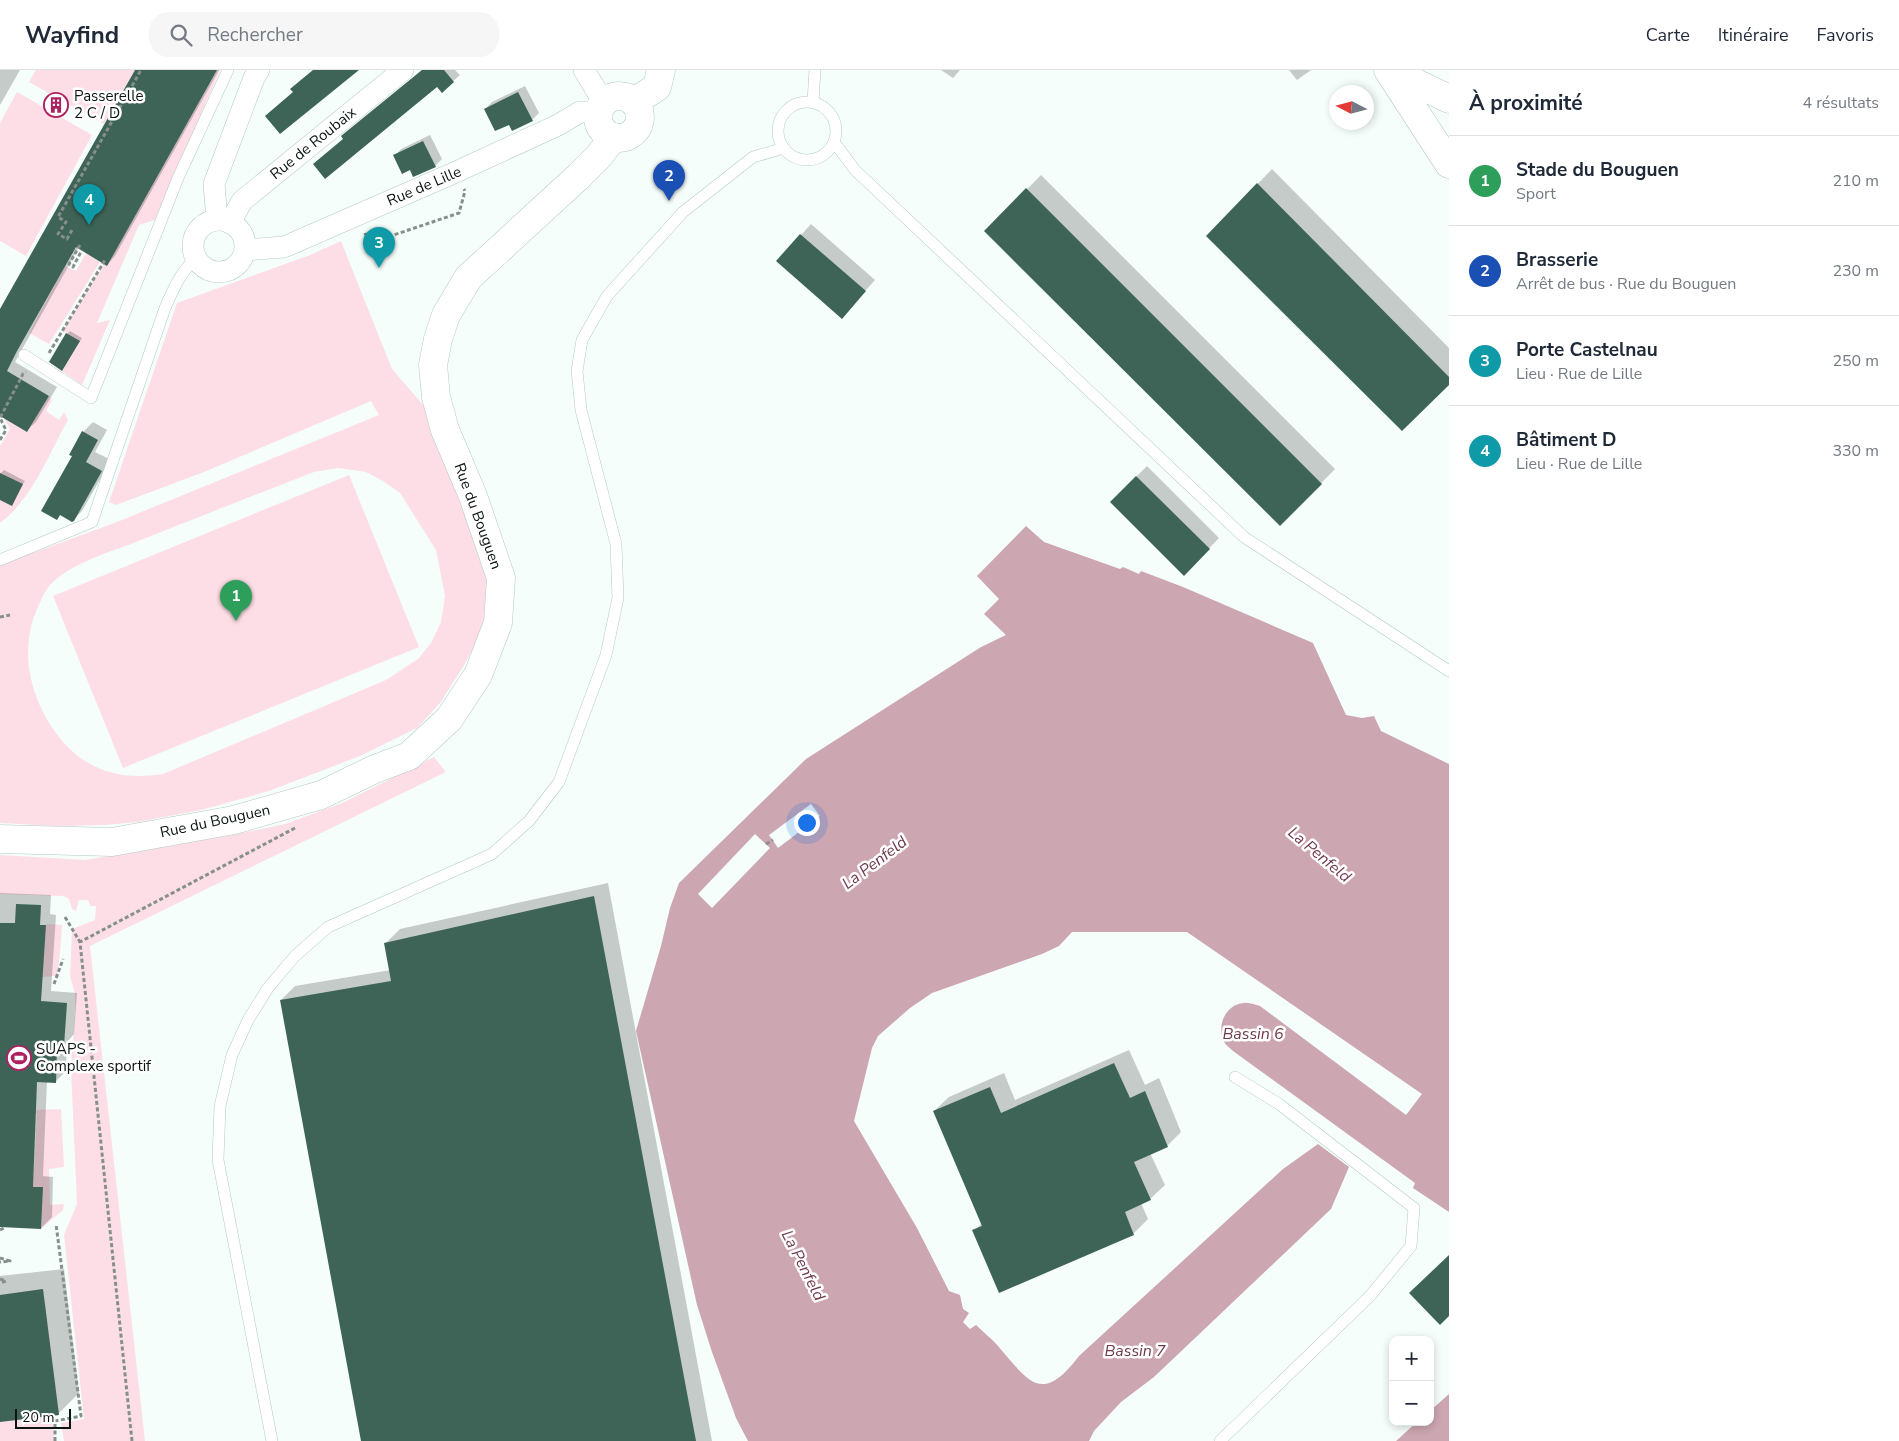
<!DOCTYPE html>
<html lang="fr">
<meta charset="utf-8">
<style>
body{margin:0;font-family:"Nunito Sans",sans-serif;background:#f6f6f7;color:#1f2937}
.controls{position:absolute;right:15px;bottom:15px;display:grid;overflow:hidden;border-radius:10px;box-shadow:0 2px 8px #0003}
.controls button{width:45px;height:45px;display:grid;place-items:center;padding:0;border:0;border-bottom:1px solid #e0e1e3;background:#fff;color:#1f2937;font:25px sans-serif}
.compass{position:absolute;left:1329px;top:15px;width:45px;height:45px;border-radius:50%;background:#fff;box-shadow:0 2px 8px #0003;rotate:276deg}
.scale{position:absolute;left:15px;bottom:12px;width:56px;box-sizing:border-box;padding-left:5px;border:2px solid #0c1512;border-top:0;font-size:14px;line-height:18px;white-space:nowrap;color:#0c1512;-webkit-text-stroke:4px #fff;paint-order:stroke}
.you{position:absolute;left:806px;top:752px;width:18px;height:18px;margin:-12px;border:4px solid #fff;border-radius:50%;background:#1a73e8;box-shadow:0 0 0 8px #1a73e833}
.badge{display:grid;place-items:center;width:32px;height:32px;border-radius:50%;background:#ea580c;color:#fff;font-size:16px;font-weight:700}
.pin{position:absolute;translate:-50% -41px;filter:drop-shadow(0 1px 2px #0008)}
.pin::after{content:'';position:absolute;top:26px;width:18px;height:15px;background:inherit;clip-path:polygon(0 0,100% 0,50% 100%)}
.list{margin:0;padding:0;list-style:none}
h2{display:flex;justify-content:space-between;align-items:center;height:65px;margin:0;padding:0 20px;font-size:21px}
h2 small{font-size:16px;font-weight:400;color:#747a83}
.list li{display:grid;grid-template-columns:32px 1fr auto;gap:15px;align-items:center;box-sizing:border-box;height:90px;padding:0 20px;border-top:1px solid #e0e1e3}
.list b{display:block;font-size:19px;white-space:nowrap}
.list p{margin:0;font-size:16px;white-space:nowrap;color:#747a83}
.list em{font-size:16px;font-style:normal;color:#747a83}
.icon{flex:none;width:28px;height:28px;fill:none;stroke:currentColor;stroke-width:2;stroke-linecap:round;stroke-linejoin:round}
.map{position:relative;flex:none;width:1449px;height:1371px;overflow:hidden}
header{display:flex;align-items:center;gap:30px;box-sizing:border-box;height:70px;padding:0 25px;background:#fff;border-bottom:1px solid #e0e1e3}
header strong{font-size:24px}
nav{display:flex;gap:28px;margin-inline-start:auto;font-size:18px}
.search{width:350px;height:45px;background:#f6f6f7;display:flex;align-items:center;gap:12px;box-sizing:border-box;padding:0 18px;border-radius:20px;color:#747a83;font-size:19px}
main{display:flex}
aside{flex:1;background:#fff}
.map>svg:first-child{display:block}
</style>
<header>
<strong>Wayfind</strong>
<div class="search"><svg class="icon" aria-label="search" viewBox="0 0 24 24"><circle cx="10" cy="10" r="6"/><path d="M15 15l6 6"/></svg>Rechercher</div>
<nav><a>Carte</a><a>Itinéraire</a><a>Favoris</a></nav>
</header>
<main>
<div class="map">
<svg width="1449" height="1371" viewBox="0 0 1449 1371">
<rect width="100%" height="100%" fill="#f5fefb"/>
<g fill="#fddee6" fill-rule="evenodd">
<polygon points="36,0 135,0 104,54 29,12"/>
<polygon points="217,0 220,0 155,150 139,155 97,253 110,250 82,315 62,301 79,271 63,261 104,194 107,195"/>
<polygon points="17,22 92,65 26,186 0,171 0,53"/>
<path d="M341 171 392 299 424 336 483 493 488 522 484 558 463 597 440 633 417 658 360 686 269 721 201 740 138 752 105 755 56 756 0 753V495L117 452 379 345 371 331 204 402 116 435 109 432 177 233 310 185ZM338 398 366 402 383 411 400 423 436 480 445 526 441 552 431 573 418 589 386 610 163 704C119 711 83 700 56 663 30 627 19 581 37 539 41 530 45 520 52 513 75 491 112 482 141 470 192 450 244 429 296 409L314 402Z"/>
<polygon points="86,183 100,192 49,274 29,263 65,196 76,201"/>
<path d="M49 326 52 330 46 341 59 350 64 342 68 350C48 385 33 428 0 453V376L10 359 4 348 27 362Z"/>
<polygon points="349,405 419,577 123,698 53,526"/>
<polygon points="434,687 446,702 90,876 145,1371 64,1371 61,1353 84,1349 64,1165 77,1134 71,998 75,944 75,924 70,906 72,859 95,850 96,836 90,836 88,830 79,830 76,841 72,839 69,829 64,826 0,824 0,785 85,790 227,766 285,754 342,733"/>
<polygon points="47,854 62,855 60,883 57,906 42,907 46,855"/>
<polygon points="61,1039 64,1097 49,1099 50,1135 64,1134 63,1140 41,1159 43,1117 33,1117 37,1043 35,1043 35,1040"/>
<polygon points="43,1219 59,1345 53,1346 54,1371 0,1371 0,1225"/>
</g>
<g fill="#cca6b0">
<path d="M1026 456 1044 472 1120 499 1123 497 1139 504 1141 501 1183 517 1313 573 1346 645 1362 648 1374 646 1381 661 1449 694V1142L1413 1118 1415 1113 1233 981C1229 977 1224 974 1223 969 1217 953 1227 934 1244 933 1249 932 1255 935 1260 936L1406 1045 1422 1024 1187 862H1072L1059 876 1042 884 932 923 910 938 878 966 872 978 854 1051 917 1158 949 1221 960 1225 963 1239 969 1243 963 1252 970 1259 976 1255C983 1262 991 1268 998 1276 1029 1312 1042 1335 1079 1286L1283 1099 1318 1074 1349 1097 1331 1139 1154 1307 1121 1332 1094 1361 1089 1371H748L736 1348 712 1282 697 1235 636 961 661 876 670 838 679 813 806 689 981 577 1006 565 984 544 999 529 977 506Z"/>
<polygon points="1449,1324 1449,1371 1396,1371 1417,1352 1430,1352 1430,1341"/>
</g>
<g fill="#f5fefb">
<polygon points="811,734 820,746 778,778 769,765"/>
<polygon points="755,764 770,778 712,838 698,824"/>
</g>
<g fill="#0003">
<polygon points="0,0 20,0 0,35"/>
<polygon points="136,0 219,0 115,186 107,195 79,177 15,292 57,317 36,352 27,360 0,345 0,242"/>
<polygon points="422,0 455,0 460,5 442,21 437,15 345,69"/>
<polygon points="941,0 960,0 953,8"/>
<polygon points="1289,0 1311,0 1297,10"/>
<polygon points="525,16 539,43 532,50 510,53 485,39 492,32"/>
<polygon points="430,65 442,89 435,96 410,98 395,86 401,79"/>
<polygon points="1272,99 1449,278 1449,313 1208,166"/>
<polygon points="1041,105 1335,399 1280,455 986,161"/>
<polygon points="811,154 875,210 842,247 778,191"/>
<polygon points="70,261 82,268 62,299 67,264"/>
<polygon points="93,352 107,360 95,382 111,390 82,441 72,451 61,444 57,449 74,385 83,362"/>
<polygon points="1147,396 1219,468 1184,504 1111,432"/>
<polygon points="4,400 25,411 12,432 0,429 0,404"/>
<polygon points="608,813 712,1371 362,1371 281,930 295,916 391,900 386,873 400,859"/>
<polygon points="0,823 51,825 50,844 56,845 51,921 77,923 74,964 67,972 66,1001 55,1012 47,1011 43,1106 53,1107 52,1147 41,1158 0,1156"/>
<polygon points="1129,980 1145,1015 1159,1008 1181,1062 1167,1076 1150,1083 1165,1115 1150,1129 1141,1133 1148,1149 1133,1164 974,1161 982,1153 934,1041 949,1027 1004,1003 1015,1030"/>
<polygon points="64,1199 79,1323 58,1344 0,1351 0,1206"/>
</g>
<g fill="#3e6357">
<polygon points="135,0 217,0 107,196 76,177 17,281 7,301 49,326 27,362 0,346 0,239"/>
<polygon points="313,0 359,0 280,64 265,46 293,22 290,19"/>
<polygon points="422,0 444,0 454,12 442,23 437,17 325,109 313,94 343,69 341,66"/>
<polygon points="518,22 533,51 512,61 509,55 495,61 484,39"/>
<polygon points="423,71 436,97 413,107 410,100 402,104 393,85"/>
<polygon points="1257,113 1449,307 1449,315 1402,361 1206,166"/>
<polygon points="1026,118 1322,414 1280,456 984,161"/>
<polygon points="800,164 866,221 842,249 776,191"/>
<polygon points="66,263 80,271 62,301 49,292"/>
<polygon points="82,361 98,370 86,392 102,401 74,451 72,452 60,445 57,450 41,441 72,386 69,385"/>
<polygon points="0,403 23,414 12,436 0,430"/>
<polygon points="1136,406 1210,479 1184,506 1110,432"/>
<polygon points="594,826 696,1371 361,1371 280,930 391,911 384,873"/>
<polygon points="16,834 41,835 40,855 46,855 41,931 67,933 64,976 57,976 56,1013 37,1012 33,1117 43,1117 41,1159 0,1157 0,853 15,853"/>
<polygon points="1114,993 1130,1028 1145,1021 1168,1077 1134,1092 1151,1130 1125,1142 1134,1165 999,1223 972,1160 982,1156 933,1041 990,1017 1001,1043"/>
<polygon points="1449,1185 1449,1246 1440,1255 1409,1223"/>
<polygon points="43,1219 59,1345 0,1352 0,1225"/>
</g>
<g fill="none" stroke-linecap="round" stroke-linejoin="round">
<defs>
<g id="lane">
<circle cx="807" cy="61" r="29"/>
<polyline points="813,32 815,0"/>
<polyline points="834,72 855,100 1244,467 1449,601"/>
<polyline points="24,285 91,328 178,108 228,0"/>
<path d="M0 490 92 452 165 238C173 220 181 200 197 188"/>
<polyline points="272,1371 218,1090 220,1036 232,985 248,950 268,918 295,886 328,857 492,784 529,751 559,712 606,585 618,528 616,474 581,340 577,301 582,270 607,226 683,142 753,87 784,78"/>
<polyline points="1220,1371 1370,1226 1411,1176 1414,1138 1279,1034 1235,1007"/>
</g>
<g id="street">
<polyline points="584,0 604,33"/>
<polyline points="217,150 214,114 254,8 259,0"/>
<circle cx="219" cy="176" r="26"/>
<polyline points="230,153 242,131 403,0"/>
<polyline points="245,180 284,177 456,102 558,55 580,42 599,42"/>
</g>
<g id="secondary">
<polyline points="1388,0 1449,94"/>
<polyline points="1399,0 1416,13 1449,29"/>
<circle cx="619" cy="47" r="21"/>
<polyline points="634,32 657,17 661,0"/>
<polyline points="0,769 112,772 234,750 321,725 375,699 409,686 449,649 478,605 498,553 501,508 473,426 445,360 436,327 433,295 438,269 446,245 468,208 579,106 598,87 614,67"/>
</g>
</defs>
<use href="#lane" stroke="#b3cac2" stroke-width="12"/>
<use href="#street" stroke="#b3cac2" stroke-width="22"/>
<use href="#secondary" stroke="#b3cac2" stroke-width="29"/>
<g stroke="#868f8c" stroke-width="3" stroke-dasharray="4 2.5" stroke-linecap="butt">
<polyline points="72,160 67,169 58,164 66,152 58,147 141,0"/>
<polyline points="365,163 377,191"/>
<polyline points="370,173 459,143 465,121 464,119"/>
<polyline points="80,175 69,194 73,197 82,180"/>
<polyline points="49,283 105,190"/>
<polyline points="0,370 6,360 0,348 23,304 26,302"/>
<polyline points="0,547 10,545"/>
<polyline points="766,774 773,770"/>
<polyline points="65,847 80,872"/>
<polyline points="54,914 63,889"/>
<polyline points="0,1160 4,1158"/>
<polyline points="0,1188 10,1191 0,1192"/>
<polyline points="0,1209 6,1211 0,1213"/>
<polyline points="55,1371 55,1351 81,1346 56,1154"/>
<polyline points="132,1371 80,872 295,758"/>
</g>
<use href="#lane" stroke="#fff" stroke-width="11"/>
<use href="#street" stroke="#fff" stroke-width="21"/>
<use href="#secondary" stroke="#fff" stroke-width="28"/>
</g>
<defs>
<symbol id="building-ring" viewBox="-11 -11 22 22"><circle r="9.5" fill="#fff" stroke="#ad215f" stroke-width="1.5"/><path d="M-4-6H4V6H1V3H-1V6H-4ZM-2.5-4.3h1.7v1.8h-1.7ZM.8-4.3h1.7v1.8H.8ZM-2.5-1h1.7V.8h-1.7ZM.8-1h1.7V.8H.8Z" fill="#ad215f"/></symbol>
<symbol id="stadium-ring" viewBox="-11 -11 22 22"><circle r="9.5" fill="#fff" stroke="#ad215f" stroke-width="1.5"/><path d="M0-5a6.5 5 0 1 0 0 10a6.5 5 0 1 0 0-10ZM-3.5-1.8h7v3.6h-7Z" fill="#ad215f"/></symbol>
</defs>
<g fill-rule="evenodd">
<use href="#building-ring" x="42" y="21" width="28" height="28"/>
<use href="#stadium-ring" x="5" y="974" width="28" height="28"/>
</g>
<g text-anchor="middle" stroke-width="5" stroke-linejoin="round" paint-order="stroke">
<g font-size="15" fill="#0c1512" stroke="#fff" text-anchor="start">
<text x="74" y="31">Passerelle<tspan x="74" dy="17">2 C / D</tspan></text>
<text x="36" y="984">SUAPS -<tspan x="36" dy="17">Complexe sportif</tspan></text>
</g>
<g font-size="15" fill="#0c1512" stroke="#fff">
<text transform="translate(313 73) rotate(-39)" y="5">Rue de Roubaix</text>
<text transform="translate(424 116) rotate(-23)" y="5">Rue de Lille</text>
<text transform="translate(478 446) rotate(70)" y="5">Rue du Bouguen</text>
<text transform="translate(215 751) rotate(-12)" y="5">Rue du Bouguen</text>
</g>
<g font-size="16" font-style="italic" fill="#6f3a4b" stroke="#fff">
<text transform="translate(1320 784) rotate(40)" y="6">La Penfeld</text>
<text transform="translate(874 792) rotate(-37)" y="6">La Penfeld</text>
<text x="1253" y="969">Bassin 6</text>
<text transform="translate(804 1195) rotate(63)" y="6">La Penfeld</text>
<text x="1135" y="1286">Bassin 7</text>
</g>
</g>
</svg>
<div class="controls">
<button>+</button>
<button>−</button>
</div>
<svg class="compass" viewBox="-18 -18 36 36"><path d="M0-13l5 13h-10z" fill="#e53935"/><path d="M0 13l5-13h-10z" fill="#747a83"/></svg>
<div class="scale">20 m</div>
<div class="you"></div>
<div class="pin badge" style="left:236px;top:551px;background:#2e9e5b">1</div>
<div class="pin badge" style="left:669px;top:131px;background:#1a4fb4">2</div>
<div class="pin badge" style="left:379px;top:198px;background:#0f9aa8">3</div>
<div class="pin badge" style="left:89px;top:155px;background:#0f9aa8">4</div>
</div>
<aside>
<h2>À proximité<small>4 résultats</small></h2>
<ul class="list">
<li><span class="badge" style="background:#2e9e5b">1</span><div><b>Stade du Bouguen</b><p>Sport</p></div><em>210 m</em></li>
<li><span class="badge" style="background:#1a4fb4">2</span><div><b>Brasserie</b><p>Arrêt de bus · Rue du Bouguen</p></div><em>230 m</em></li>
<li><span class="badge" style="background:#0f9aa8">3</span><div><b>Porte Castelnau</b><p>Lieu · Rue de Lille</p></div><em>250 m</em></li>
<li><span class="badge" style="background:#0f9aa8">4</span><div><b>Bâtiment D</b><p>Lieu · Rue de Lille</p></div><em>330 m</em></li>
</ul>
</aside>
</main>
